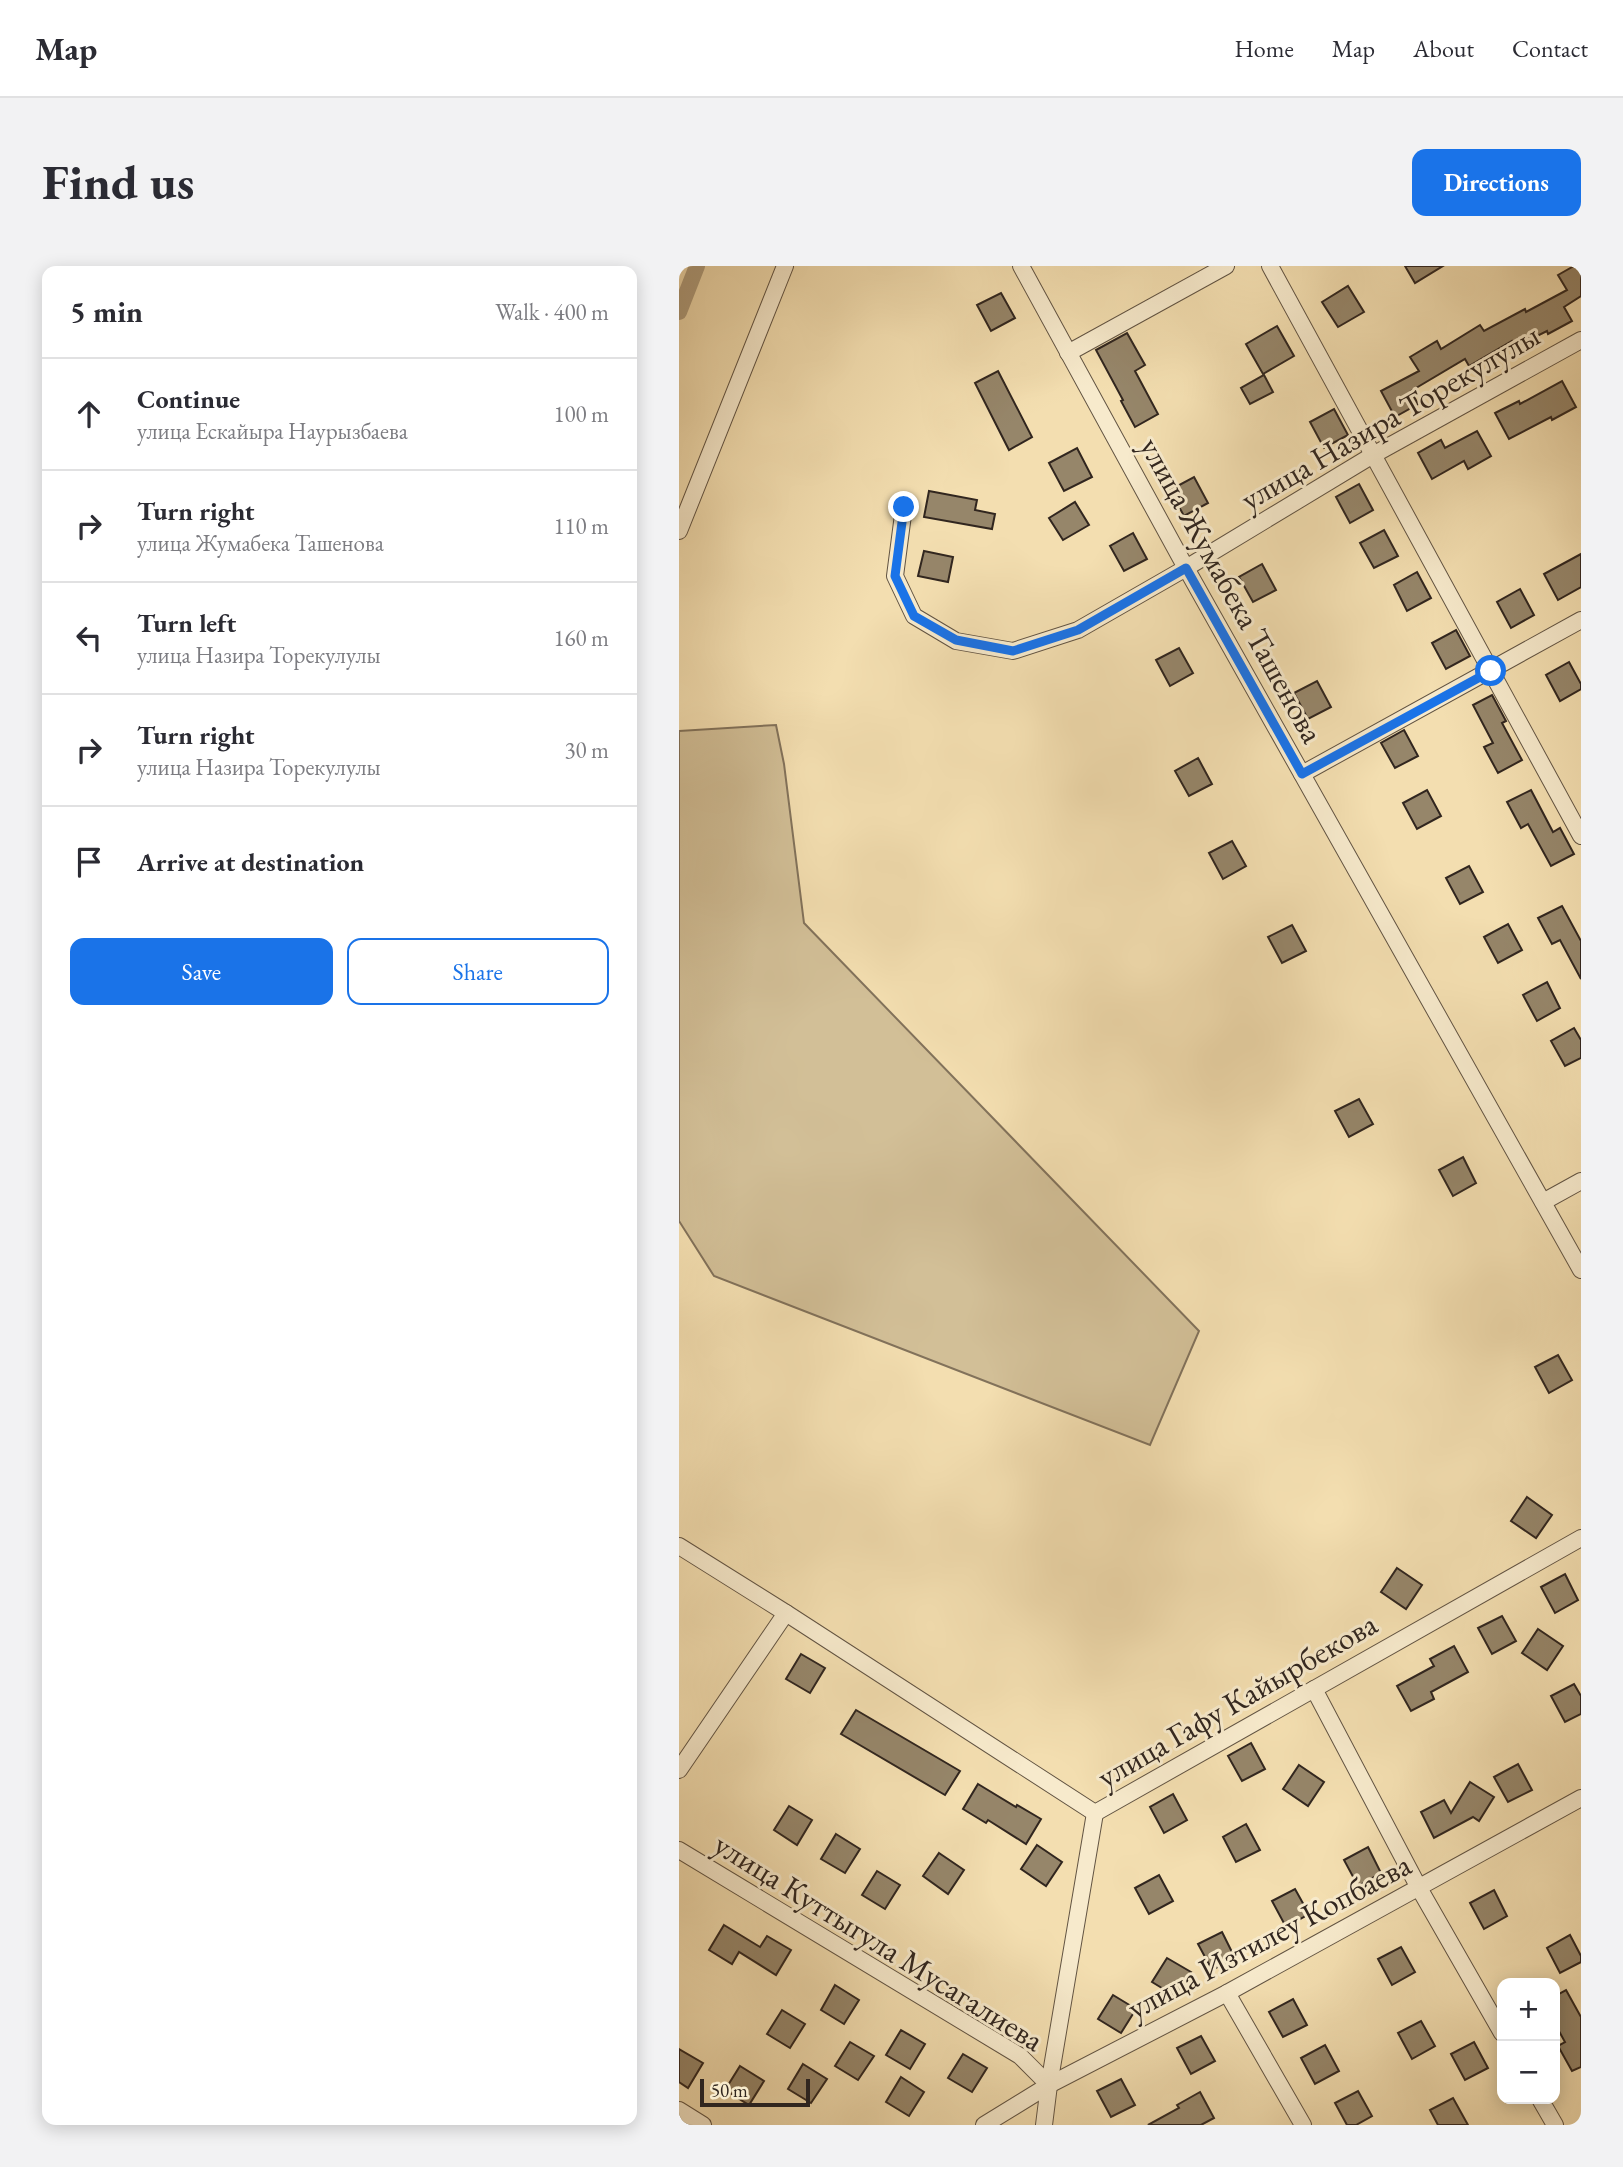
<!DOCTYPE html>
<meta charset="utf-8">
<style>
body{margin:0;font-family:"EB Garamond",serif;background:#f2f2f3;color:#2b2b33}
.controls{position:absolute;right:21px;bottom:21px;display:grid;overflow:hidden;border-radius:14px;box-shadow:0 4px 18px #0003}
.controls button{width:63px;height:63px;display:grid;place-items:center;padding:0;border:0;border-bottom:2px solid #e1e1e2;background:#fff;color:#2b2b33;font:35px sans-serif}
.scale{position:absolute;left:21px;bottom:18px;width:110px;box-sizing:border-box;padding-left:7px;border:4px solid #31261f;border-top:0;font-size:19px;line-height:24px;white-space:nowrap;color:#31261f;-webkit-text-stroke:5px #f7eacc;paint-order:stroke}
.stop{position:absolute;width:21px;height:21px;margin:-16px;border:5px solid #1a73e8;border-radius:50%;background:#fff}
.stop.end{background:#1a73e8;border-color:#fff;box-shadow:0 2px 7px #0008}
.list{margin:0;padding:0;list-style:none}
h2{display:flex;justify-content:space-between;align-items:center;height:91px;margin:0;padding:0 28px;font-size:30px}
h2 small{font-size:23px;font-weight:400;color:#7c7c81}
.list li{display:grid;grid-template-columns:46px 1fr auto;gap:21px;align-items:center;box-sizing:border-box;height:112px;padding:0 28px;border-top:2px solid #e1e1e2}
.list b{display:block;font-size:26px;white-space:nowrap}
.list p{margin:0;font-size:23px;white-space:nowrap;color:#7c7c81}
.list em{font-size:23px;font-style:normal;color:#7c7c81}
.actions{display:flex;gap:14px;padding:21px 28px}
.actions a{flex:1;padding:16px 0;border:2px solid #1a73e8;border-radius:14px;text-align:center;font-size:24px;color:#1a73e8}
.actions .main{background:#1a73e8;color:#fff}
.icon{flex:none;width:38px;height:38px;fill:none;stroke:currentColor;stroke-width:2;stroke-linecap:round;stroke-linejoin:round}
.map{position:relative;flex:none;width:902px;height:1859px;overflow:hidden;border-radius:14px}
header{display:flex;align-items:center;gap:42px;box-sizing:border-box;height:98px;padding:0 35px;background:#fff;border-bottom:2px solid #e1e1e2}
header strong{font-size:33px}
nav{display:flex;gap:38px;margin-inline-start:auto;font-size:24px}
.intro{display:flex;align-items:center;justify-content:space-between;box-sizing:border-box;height:168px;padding:0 42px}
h1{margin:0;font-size:49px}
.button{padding:18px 32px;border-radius:14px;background:#1a73e8;color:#fff;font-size:24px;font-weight:700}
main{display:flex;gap:42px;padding:0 42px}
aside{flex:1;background:#fff;border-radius:14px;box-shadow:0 4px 18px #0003}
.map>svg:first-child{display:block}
</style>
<header>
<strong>Map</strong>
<nav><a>Home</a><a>Map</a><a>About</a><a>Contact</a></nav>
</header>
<div class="intro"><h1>Find us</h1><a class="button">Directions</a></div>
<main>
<aside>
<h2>5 min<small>Walk · 400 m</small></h2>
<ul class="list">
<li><svg class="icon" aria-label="ahead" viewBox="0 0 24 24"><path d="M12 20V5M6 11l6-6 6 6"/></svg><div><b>Continue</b><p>улица Ескайыра Наурызбаева</p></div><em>100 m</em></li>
<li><svg class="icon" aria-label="right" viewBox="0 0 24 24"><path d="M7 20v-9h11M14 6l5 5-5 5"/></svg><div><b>Turn right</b><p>улица Жумабека Ташенова</p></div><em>110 m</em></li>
<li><svg class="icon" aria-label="left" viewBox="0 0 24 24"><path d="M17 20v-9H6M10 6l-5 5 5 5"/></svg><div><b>Turn left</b><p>улица Назира Торекулулы</p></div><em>160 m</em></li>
<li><svg class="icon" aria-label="right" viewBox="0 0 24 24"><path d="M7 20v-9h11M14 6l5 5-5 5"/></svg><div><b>Turn right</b><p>улица Назира Торекулулы</p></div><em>30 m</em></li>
<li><svg class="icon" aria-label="arrive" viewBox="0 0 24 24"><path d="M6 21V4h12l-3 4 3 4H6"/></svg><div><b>Arrive at destination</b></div></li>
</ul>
<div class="actions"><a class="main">Save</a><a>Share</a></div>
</aside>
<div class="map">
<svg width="902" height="1859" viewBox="0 0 902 1859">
<rect width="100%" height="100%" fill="#f3deb0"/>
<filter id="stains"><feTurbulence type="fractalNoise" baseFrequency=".00286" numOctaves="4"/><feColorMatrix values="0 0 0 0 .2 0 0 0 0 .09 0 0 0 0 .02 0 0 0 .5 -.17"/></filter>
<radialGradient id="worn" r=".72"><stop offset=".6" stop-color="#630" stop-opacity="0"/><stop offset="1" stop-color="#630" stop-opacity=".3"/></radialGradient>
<polygon fill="#d2bf97" stroke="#82725b" stroke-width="2" points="97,459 105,498 125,657 520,1065 471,1179 35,1010 0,955 0,465"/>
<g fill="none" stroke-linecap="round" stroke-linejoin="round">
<polyline stroke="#b19f7f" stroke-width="16" points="0,46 18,0"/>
</g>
<g fill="#96866a" stroke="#31261f" stroke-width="2">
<polygon points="726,0 764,0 736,17"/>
<polygon points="895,0 902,0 902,30 885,41 893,55 869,68 868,65 836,81 833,75 790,100 786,93 732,125 739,138 716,151 702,125 740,105 731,91 758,75 762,83 801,59 805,65 846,43 847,46 888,24 879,9"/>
<polygon points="669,20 685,46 659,61 643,36"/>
<polygon points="322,27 336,52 312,65 298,39"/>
<polygon points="598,60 615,90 584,108 567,78"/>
<polygon points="448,67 466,99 456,105 479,148 456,161 442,135 444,134 417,84"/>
<polygon points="319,105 353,171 330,184 296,117"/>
<polygon points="585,109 594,126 571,138 562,122"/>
<polygon points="883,115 897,141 873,154 872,151 830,173 816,147 840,135 841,138"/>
<polygon points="655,143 669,169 645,182 631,156"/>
<polygon points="798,165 812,190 789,203 785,195 753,213 739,187 762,174 766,182"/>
<polygon points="398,182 413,211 385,225 370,197"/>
<polygon points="515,211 529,237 505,250 491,224"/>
<polygon points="680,218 694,244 671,257 657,231"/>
<polygon points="250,225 298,234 296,244 316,248 313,263 245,251"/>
<polygon points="396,236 410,259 384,274 370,252"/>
<polygon points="705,264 719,290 695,302 681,277"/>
<polygon points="454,267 468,293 445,305 431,280"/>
<polygon points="245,285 274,291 269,316 239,310"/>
<polygon points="902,288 902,321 879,334 865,308"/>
<polygon points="583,298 597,324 574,336 560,311"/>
<polygon points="738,306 752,332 728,345 715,319"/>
<polygon points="841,323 855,349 832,362 818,336"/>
<polygon points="777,364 791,390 767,403 753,377"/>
<polygon points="500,382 514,407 491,420 477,394"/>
<polygon points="890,396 902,418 902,423 881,435 867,409"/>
<polygon points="638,415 652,441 629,453 615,427"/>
<polygon points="813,429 827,455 823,457 843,494 819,507 805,481 814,477 794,439"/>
<polygon points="725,464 739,490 716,502 702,477"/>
<polygon points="519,492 533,518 510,530 496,505"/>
<polygon points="748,524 762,550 738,563 724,537"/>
<polygon points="852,524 874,566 881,562 895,588 872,600 849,558 842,562 828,536"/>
<polygon points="553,575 567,600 544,613 530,587"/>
<polygon points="790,600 804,626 781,638 767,612"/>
<polygon points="883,640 902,675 902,713 881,674 873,678 859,652"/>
<polygon points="829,658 843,684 819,697 805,671"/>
<polygon points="613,659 627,685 603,697 589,671"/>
<polygon points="868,716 881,742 858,755 844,729"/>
<polygon points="895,762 902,774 902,792 886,800 872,775"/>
<polygon points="680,833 694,858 670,871 656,845"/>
<polygon points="784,891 797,917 774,930 760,904"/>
<polygon points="879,1089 893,1114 870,1127 856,1101"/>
<polygon points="848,1231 873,1249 857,1272 832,1255"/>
<polygon points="718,1302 743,1319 727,1343 702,1326"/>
<polygon points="886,1308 899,1334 876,1347 862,1321"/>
<polygon points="823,1350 837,1375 813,1388 799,1362"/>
<polygon points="859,1363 884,1380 868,1404 843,1387"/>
<polygon points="775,1380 789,1406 752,1426 755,1433 732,1445 718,1420 755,1400 751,1393"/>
<polygon points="122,1388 146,1402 131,1427 107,1413"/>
<polygon points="895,1418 902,1430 902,1448 886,1456 872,1430"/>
<polygon points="177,1444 281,1505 266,1529 162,1468"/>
<polygon points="572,1477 586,1503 563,1515 549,1490"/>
<polygon points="839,1498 853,1524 829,1536 815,1511"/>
<polygon points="620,1499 645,1516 629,1540 604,1523"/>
<polygon points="791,1516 815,1531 800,1555 794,1551 755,1572 742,1546 765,1534 772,1547"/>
<polygon points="299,1518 337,1541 338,1539 362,1553 347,1578 309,1554 307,1557 284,1543"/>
<polygon points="494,1528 508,1554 485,1567 471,1541"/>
<polygon points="110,1540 133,1554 118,1579 95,1564"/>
<polygon points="567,1558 581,1584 557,1596 544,1571"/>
<polygon points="157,1568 181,1583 166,1607 142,1593"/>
<polygon points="358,1579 383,1596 367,1620 342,1603"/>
<polygon points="689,1581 702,1607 679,1620 665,1594"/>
<polygon points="260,1587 285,1604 269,1628 244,1610"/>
<polygon points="198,1605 221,1619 206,1643 183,1629"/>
<polygon points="480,1609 494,1635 470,1648 456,1622"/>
<polygon points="616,1623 630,1648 607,1661 593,1635"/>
<polygon points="815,1624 828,1650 805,1663 791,1637"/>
<polygon points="45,1659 81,1681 88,1670 112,1684 97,1709 60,1686 53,1698 30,1684"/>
<polygon points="543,1666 556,1692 533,1704 519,1678"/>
<polygon points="891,1669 902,1690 902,1696 881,1707 868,1682"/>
<polygon points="722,1681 736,1706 713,1719 699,1693"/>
<polygon points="488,1692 512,1706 496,1730 473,1716"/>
<polygon points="156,1719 180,1734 165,1758 142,1744"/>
<polygon points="887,1724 902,1751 902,1801 893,1805 879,1780 886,1776 876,1758 876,1730"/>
<polygon points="434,1729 457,1743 442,1767 419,1753"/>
<polygon points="614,1733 628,1759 604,1771 590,1746"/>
<polygon points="103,1744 126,1758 111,1782 88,1768"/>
<polygon points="742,1755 756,1780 733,1793 719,1767"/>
<polygon points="222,1764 246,1778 231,1803 207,1789"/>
<polygon points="522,1770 536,1795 512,1808 498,1782"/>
<polygon points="171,1776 195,1790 179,1814 156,1800"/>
<polygon points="795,1776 809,1802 786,1814 772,1788"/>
<polygon points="646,1779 660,1805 636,1818 622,1792"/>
<polygon points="0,1783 24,1797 9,1822 0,1816"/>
<polygon points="284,1788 308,1802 293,1826 269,1812"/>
<polygon points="124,1798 148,1813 132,1837 109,1823"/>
<polygon points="61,1800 85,1815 70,1839 46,1824"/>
<polygon points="222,1811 245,1826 230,1850 207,1836"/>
<polygon points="442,1813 456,1839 432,1851 418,1825"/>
<polygon points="679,1825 693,1850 677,1859 668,1859 656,1837"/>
<polygon points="521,1826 535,1852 522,1859 469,1859 500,1842 498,1839"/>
<polygon points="774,1832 789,1859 759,1859 751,1844"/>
</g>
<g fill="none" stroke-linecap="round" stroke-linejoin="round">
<defs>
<g id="street">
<polyline points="342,0 507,302 902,1004"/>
<polyline points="591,0 902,570"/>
<polyline points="389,87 547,0"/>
<polyline points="225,241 216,310 235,350 277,375 334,385 399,364 507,302 694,189 902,74"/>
<polyline points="0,265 106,0"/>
<polyline points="623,508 902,354"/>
<polyline points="864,936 902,915"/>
<polyline points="0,1280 107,1347 416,1547 902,1272"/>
<polyline points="635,1423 740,1622 823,1767"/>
<polyline points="0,1504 107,1347"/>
<polyline points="0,1584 341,1790 370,1819 365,1859"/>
<polyline points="548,1727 624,1859"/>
<polyline points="370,1819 416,1547"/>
<polyline points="861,1833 876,1859"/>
<polyline points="0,1844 24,1859"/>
<polyline points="305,1859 370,1819 548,1727 902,1532"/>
</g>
</defs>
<use href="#street" stroke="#625443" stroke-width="18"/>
<use href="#street" stroke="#f7eacc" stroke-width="16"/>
</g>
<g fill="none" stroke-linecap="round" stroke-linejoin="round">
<polyline stroke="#1a73e8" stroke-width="9" points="225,241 216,310 235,350 277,374 334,385 399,364 507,302 623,508 812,405"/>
</g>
<g text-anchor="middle" stroke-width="6" stroke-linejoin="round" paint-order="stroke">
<g font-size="32" fill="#31261f" stroke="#f7eacc">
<text transform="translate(711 151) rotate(-30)" y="11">улица Назира Торекулулы</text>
<text transform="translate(553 324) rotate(61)" y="11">улица Жумабека Ташенова</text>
<text transform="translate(558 1434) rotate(-30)" y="11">улица Гафу Кайырбекова</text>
<text transform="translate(590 1670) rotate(-28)" y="11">улица Изтилеу Копбаева</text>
<text transform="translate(200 1676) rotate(32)" y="11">улица Куттыгула Мусагалиева</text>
</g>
</g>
<rect width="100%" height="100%" filter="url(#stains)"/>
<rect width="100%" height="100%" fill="url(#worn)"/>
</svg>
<div class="controls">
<button>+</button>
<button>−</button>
</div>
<div class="scale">50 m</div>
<div class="stop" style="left:812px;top:405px"></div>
<div class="stop end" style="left:225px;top:241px"></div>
</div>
</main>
